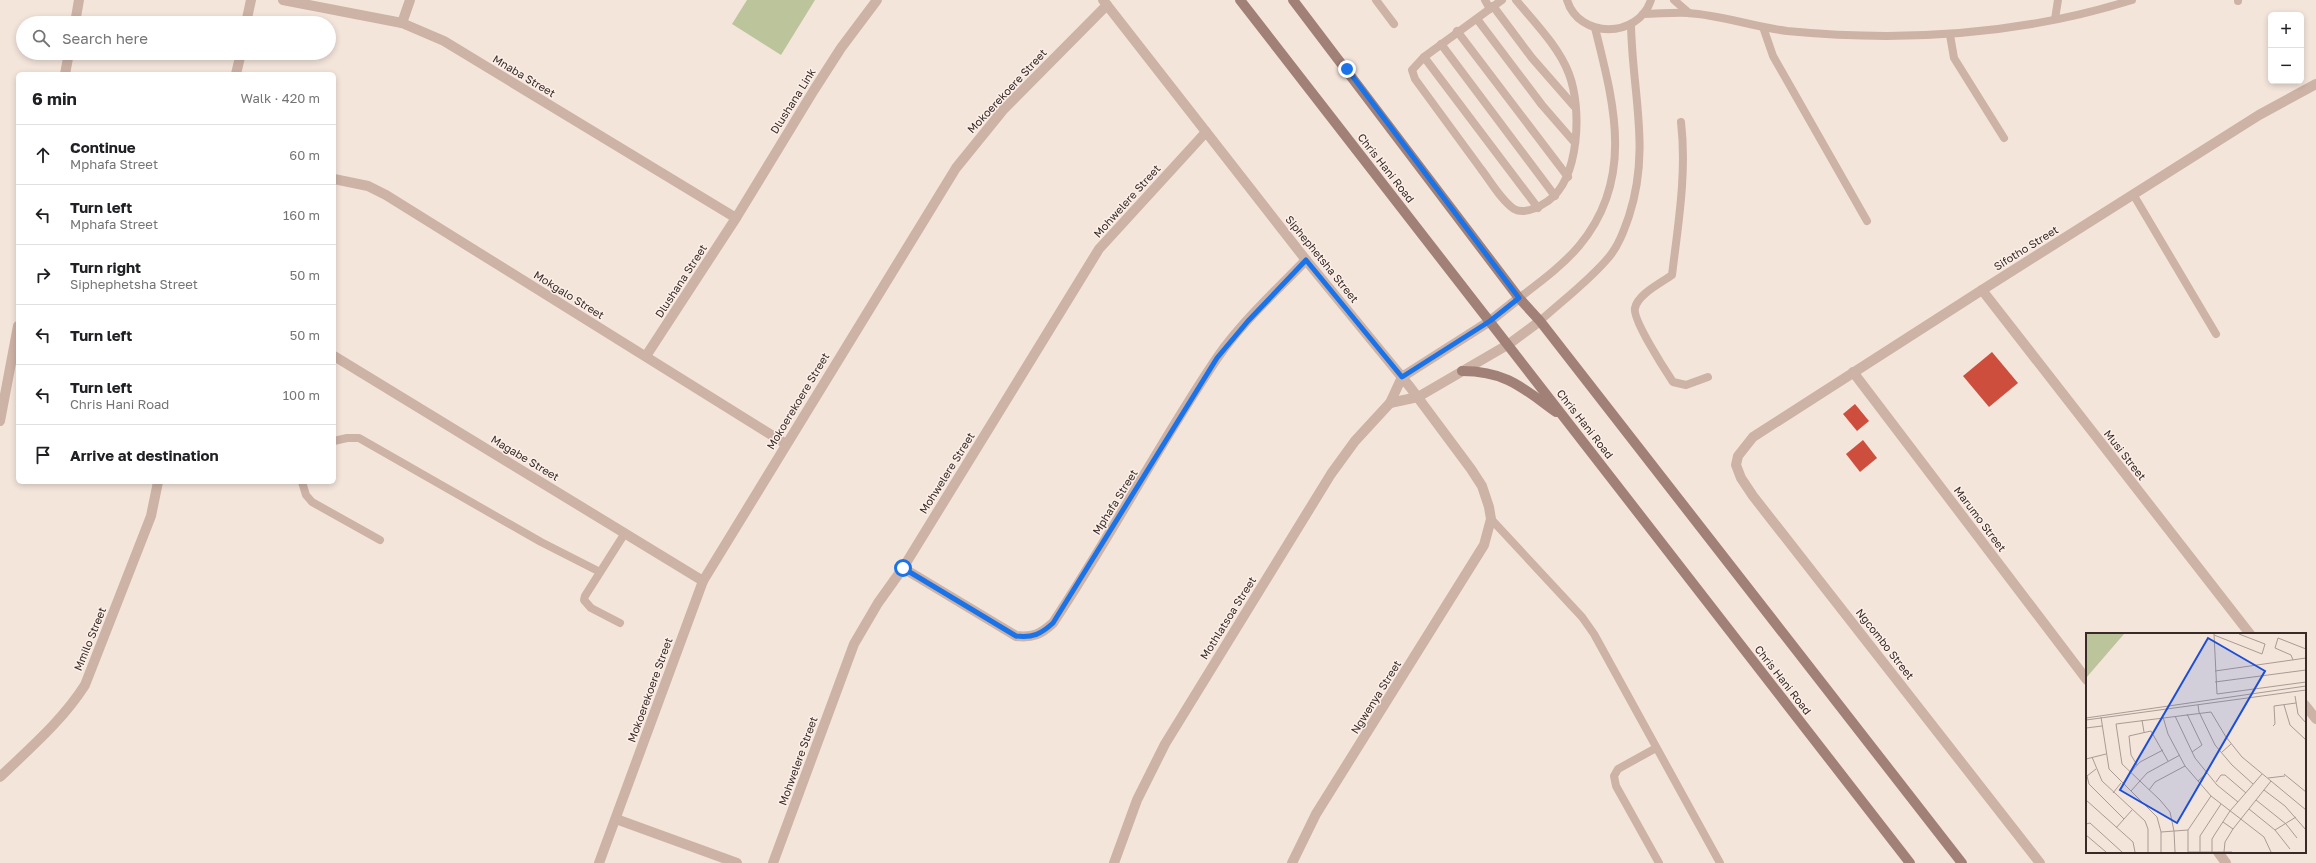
<!DOCTYPE html>
<meta charset="utf-8">
<style>
body{margin:0;font-family:"Golos Text",sans-serif;background:#f2f2f2;color:#202124}
.controls{position:absolute;right:12px;top:12px;display:grid;overflow:hidden;border-radius:6px;box-shadow:0 2px 6px #0003}
.controls button{width:36px;height:36px;display:grid;place-items:center;padding:0;border:0;border-bottom:1px solid #e0e0e0;background:#fff;color:#202124;font:20px sans-serif}
.stop{position:absolute;width:12px;height:12px;margin:-9px;border:3px solid #1a73e8;border-radius:50%;background:#fff}
.stop.end{background:#1a73e8;border-color:#fff;box-shadow:0 1px 4px #0008}
.list{margin:0;padding:0;list-style:none}
h2{display:flex;justify-content:space-between;align-items:center;height:52px;margin:0;padding:0 16px;font-size:17px}
h2 small{font-size:13px;font-weight:400;color:#757577}
.list li{display:grid;grid-template-columns:26px 1fr auto;gap:12px;align-items:center;box-sizing:border-box;height:60px;padding:0 16px;border-top:1px solid #e0e0e0}
.list b{display:block;font-size:15px;white-space:nowrap}
.list p{margin:0;font-size:13px;white-space:nowrap;color:#757577}
.list em{font-size:13px;font-style:normal;color:#757577}
.icon{flex:none;width:22px;height:22px;fill:none;stroke:currentColor;stroke-width:2;stroke-linecap:round;stroke-linejoin:round}
.map{position:relative;flex:none;width:2316px;height:863px;overflow:hidden}
.search{position:absolute;background:#fff;box-shadow:0 2px 6px #0003;left:16px;top:16px;width:320px;height:44px;display:flex;align-items:center;gap:10px;box-sizing:border-box;padding:0 14px;border-radius:22px;color:#757577;font-size:15px}
.panel{position:absolute;background:#fff;box-shadow:0 2px 6px #0003;left:16px;top:72px;width:320px;height:412px;border-radius:6px}
.map>svg:first-child{display:block}
</style>
<div class="map">
<svg width="2316" height="863" viewBox="0 0 2316 863">
<rect width="100%" height="100%" fill="#f4e5db"/>
<polygon fill="#bbc49a" points="747,0 815,0 781,55 732,24"/>
<g fill="#ce4e3e">
<polygon points="1992,352 2018,383 1989,407 1963,376"/>
<polygon points="1855,404 1869,421 1857,431 1843,414"/>
<polygon points="1863,440 1877,458 1860,472 1846,454"/>
</g>
<g fill="none" stroke-linecap="round" stroke-linejoin="round">
<g stroke="#cdb2a6" stroke-width="8">
<polyline points="1376,0 1394,24"/>
<polyline points="1485,0 1490,9"/>
<path d="M1502 0 1424 57 1412 70 1415 79C1437 109 1459 139 1481 169 1491 182 1501 200 1514 209 1525 215 1539 207 1548 201 1580 178 1582 108 1569 74 1559 47 1534 22 1516 0"/>
<path d="M1567 0C1579 39 1638 39 1651 0"/>
<polyline points="1674,0 1689,13"/>
<polyline points="2238,0 2238,1"/>
<polyline points="1493,6 1532,58 1574,106"/>
<path d="M1643 14C1658 14 1674 12 1688 13 1721 15 1754 27 1787 31 1902 42 2021 35 2132 0"/>
<polyline points="1477,19 1542,105 1575,143"/>
<polyline points="2055,19 2058,0"/>
<polyline points="1763,27 1773,56 1867,221"/>
<polyline points="1457,31 1568,177"/>
<polyline points="1950,35 1954,58 2004,138"/>
<polyline points="1441,44 1555,196"/>
<polyline points="1424,57 1538,208"/>
<path d="M1681 122C1687 173 1678 225 1672 275 1661 283 1638 294 1635 308 1632 319 1665 370 1673 382L1686 385 1708 377"/>
<polyline points="2133,194 2216,334"/>
<path d="M1519 298C1540 282 1562 266 1579 246 1635 179 1614 104 1595 28"/>
<path d="M1540 321C1563 300 1589 281 1609 257 1619 245 1624 230 1629 216 1651 149 1632 92 1631 24"/>
<polyline points="334,441 347,438 359,438 541,542 600,572"/>
<polyline points="302,482 306,495 312,502 380,540"/>
<polyline points="1491,519 1582,617 1594,634 1720,863"/>
<polyline points="620,623 591,608 584,600 585,596 625,533"/>
<polyline points="1656,748 1618,769 1614,776 1616,786 1659,863"/>
</g>
<g stroke="#cdb2a6" stroke-width="10">
<polyline points="283,0 402,23 444,41 736,218"/>
<polyline points="1103,0 1306,260 1410,387 1471,469 1482,486 1489,507 1491,519 1484,545 1316,814 1292,863"/>
<polyline points="75,23 79,0"/>
<polyline points="246,23 251,0"/>
<polyline points="402,23 410,0"/>
<polyline points="65,74 69,53"/>
<polyline points="236,74 241,53"/>
<polyline points="334,179 368,186 386,195 786,444"/>
<polyline points="1982,290 2250,634"/>
<polyline points="334,356 703,581"/>
<polyline points="646,356 736,218 814,90 841,48 877,0"/>
<polyline points="1853,372 2087,680"/>
<polyline points="1390,403 1418,397 1509,344 1540,321"/>
<polyline points="0,421 18,326"/>
<path d="M903 568 1016 636C1033 638 1041 634 1053 623 1111 536 1159 444 1217 358 1242 322 1276 291 1306 260"/>
<polyline points="2305,705 2316,719"/>
<path d="M0 777C30 748 62 721 85 685L151 516 158 482"/>
<polyline points="616,819 737,863"/>
<polyline points="2218,852 2226,863"/>
<polyline points="599,863 703,581 956,168 1003,110 1107,5"/>
<polyline points="773,863 854,644 878,603 903,568 1099,249 1206,132"/>
<polyline points="1114,863 1137,800 1165,744 1331,474 1355,441 1390,403 1402,377 1490,321 1519,298"/>
<polyline points="2040,863 1753,496 1741,478 1736,465 1738,456 1753,437 1982,290 2259,115 2316,84"/>
</g>
<g stroke="#a18177" stroke-width="10">
<polyline points="1240,0 1910,863"/>
<polyline points="1293,0 1519,298 1540,321 1962,863"/>
<path d="M1462 371C1506 371 1523 388 1556 412"/>
</g>
</g>
<g fill="none" stroke-linecap="round" stroke-linejoin="round">
<path stroke="#1a73e8" stroke-width="5" d="M903 568 1016 636C1033 638 1041 634 1053 623L1217 358 1248 321 1306 260 1402 377 1490 321 1519 298 1347 69"/>
</g>
<g text-anchor="middle" stroke-width="3" stroke-linejoin="round" paint-order="stroke">
<g font-size="11" fill="#382a27" stroke="#fbefe8">
<text transform="translate(524 76) rotate(31)" y="4">Mnaba Street</text>
<text transform="translate(1007 91) rotate(-47)" y="4">Mokoerekoere Street</text>
<text transform="translate(793 101) rotate(-58)" y="4">Dlushana Link</text>
<text transform="translate(1386 168) rotate(52)" y="4">Chris Hani Road</text>
<text transform="translate(1127 201) rotate(-48)" y="4">Mohwelere Street</text>
<text transform="translate(2026 248) rotate(-32)" y="4">Sifotho Street</text>
<text transform="translate(1322 259) rotate(51)" y="4">Siphephetsha Street</text>
<text transform="translate(681 281) rotate(-57)" y="4">Dlushana Street</text>
<text transform="translate(569 295) rotate(32)" y="4">Mokgalo Street</text>
<text transform="translate(798 401) rotate(-59)" y="4">Mokoerekoere Street</text>
<text transform="translate(1585 424) rotate(52)" y="4">Chris Hani Road</text>
<text transform="translate(2125 455) rotate(52)" y="4">Musi Street</text>
<text transform="translate(525 458) rotate(31)" y="4">Magabe Street</text>
<text transform="translate(947 473) rotate(-58)" y="4">Mohwelere Street</text>
<text transform="translate(1115 502) rotate(-58)" y="4">Mphafa Street</text>
<text transform="translate(1980 519) rotate(53)" y="4">Marumo Street</text>
<text transform="translate(1228 618) rotate(-58)" y="4">Mothlatsoa Street</text>
<text transform="translate(90 639) rotate(-68)" y="4">Mmilo Street</text>
<text transform="translate(1885 644) rotate(52)" y="4">Ngcombo Street</text>
<text transform="translate(1783 680) rotate(52)" y="4">Chris Hani Road</text>
<text transform="translate(650 690) rotate(-70)" y="4">Mokoerekoere Street</text>
<text transform="translate(1376 697) rotate(-58)" y="4">Ngwenya Street</text>
<text transform="translate(798 761) rotate(-70)" y="4">Mohwelere Street</text>
</g>
</g>
<g transform="translate(2086 633)">
<rect width="220" height="220" fill="#f4e5db"/>
<path d="M0 1H38L0 45Z" fill="#bbc49a"/>
<path fill="none" stroke="#a99a93" stroke-width="1" d="M128 1 131 61 220 49M128 2 176 21 179 11 153 1M207 27 205 22 189 15 192 5 220 16M129 38 220 25M129 49 220 37M209 63 212 81 220 90M112 72 113 79 129 112 146 132 167 151M198 72 204 92 220 107M101 81 116 112 106 119M89 83 109 125 131 152 152 169M15 84 23 136 71 184 75 199V219M77 84 82 101 99 133 125 163 178 204 185 219M0 85 220 53M0 87 220 57M56 87 58 99M187 93 189 91 188 73 210 70M0 95 16 93M136 119 145 111M6 124 16 148 59 188 62 196V219M0 126 20 121M51 132 45 122 43 103 65 98 82 128M10 136 1 143 3 151 38 186M44 140 54 129 77 117M198 141 220 159M182 145 199 143M112 148 121 140M130 149 135 142H139L160 160M63 157 69 149 99 133M178 157 199 173 220 197M45 158 61 140 94 122M27 160 35 150M0 167 47 209 49 219M170 167 200 191 211 205M163 176 189 197 204 216M137 189 147 196M0 191 4 190 36 219M30 195 46 177M102 197 125 163M102 197V219M189 197 210 184M75 199 102 197M0 202 20 219M89 219 88 198 84 179 74 167 36 131 30 91 125 79 140 104 156 124 220 177M102 219H146M114 219V203L135 171M126 219V206L129 201 144 178 176 141M138 219 139 209 147 196 185 148"/>
<path fill="#1d4ed8" fill-opacity="0.15" stroke="#1d4ed8" stroke-width="2" d="M122 5 179 38 91 190 34 157Z"/>
<rect width="220" height="220" fill="none" stroke="#382a27" stroke-width="2"/>
</g>
</svg>
<div class="controls">
<button>+</button>
<button>−</button>
</div>
<div class="stop" style="left:903px;top:568px"></div>
<div class="stop end" style="left:1347px;top:69px"></div>
<div class="search"><svg class="icon" aria-label="search" viewBox="0 0 24 24"><circle cx="10" cy="10" r="6"/><path d="M15 15l6 6"/></svg>Search here</div>
<section class="panel">
<h2>6 min<small>Walk · 420 m</small></h2>
<ul class="list">
<li><svg class="icon" aria-label="ahead" viewBox="0 0 24 24"><path d="M12 20V5M6 11l6-6 6 6"/></svg><div><b>Continue</b><p>Mphafa Street</p></div><em>60 m</em></li>
<li><svg class="icon" aria-label="left" viewBox="0 0 24 24"><path d="M17 20v-9H6M10 6l-5 5 5 5"/></svg><div><b>Turn left</b><p>Mphafa Street</p></div><em>160 m</em></li>
<li><svg class="icon" aria-label="right" viewBox="0 0 24 24"><path d="M7 20v-9h11M14 6l5 5-5 5"/></svg><div><b>Turn right</b><p>Siphephetsha Street</p></div><em>50 m</em></li>
<li><svg class="icon" aria-label="left" viewBox="0 0 24 24"><path d="M17 20v-9H6M10 6l-5 5 5 5"/></svg><div><b>Turn left</b></div><em>50 m</em></li>
<li><svg class="icon" aria-label="left" viewBox="0 0 24 24"><path d="M17 20v-9H6M10 6l-5 5 5 5"/></svg><div><b>Turn left</b><p>Chris Hani Road</p></div><em>100 m</em></li>
<li><svg class="icon" aria-label="arrive" viewBox="0 0 24 24"><path d="M6 21V4h12l-3 4 3 4H6"/></svg><div><b>Arrive at destination</b></div></li>
</ul>
</section>
</div>
